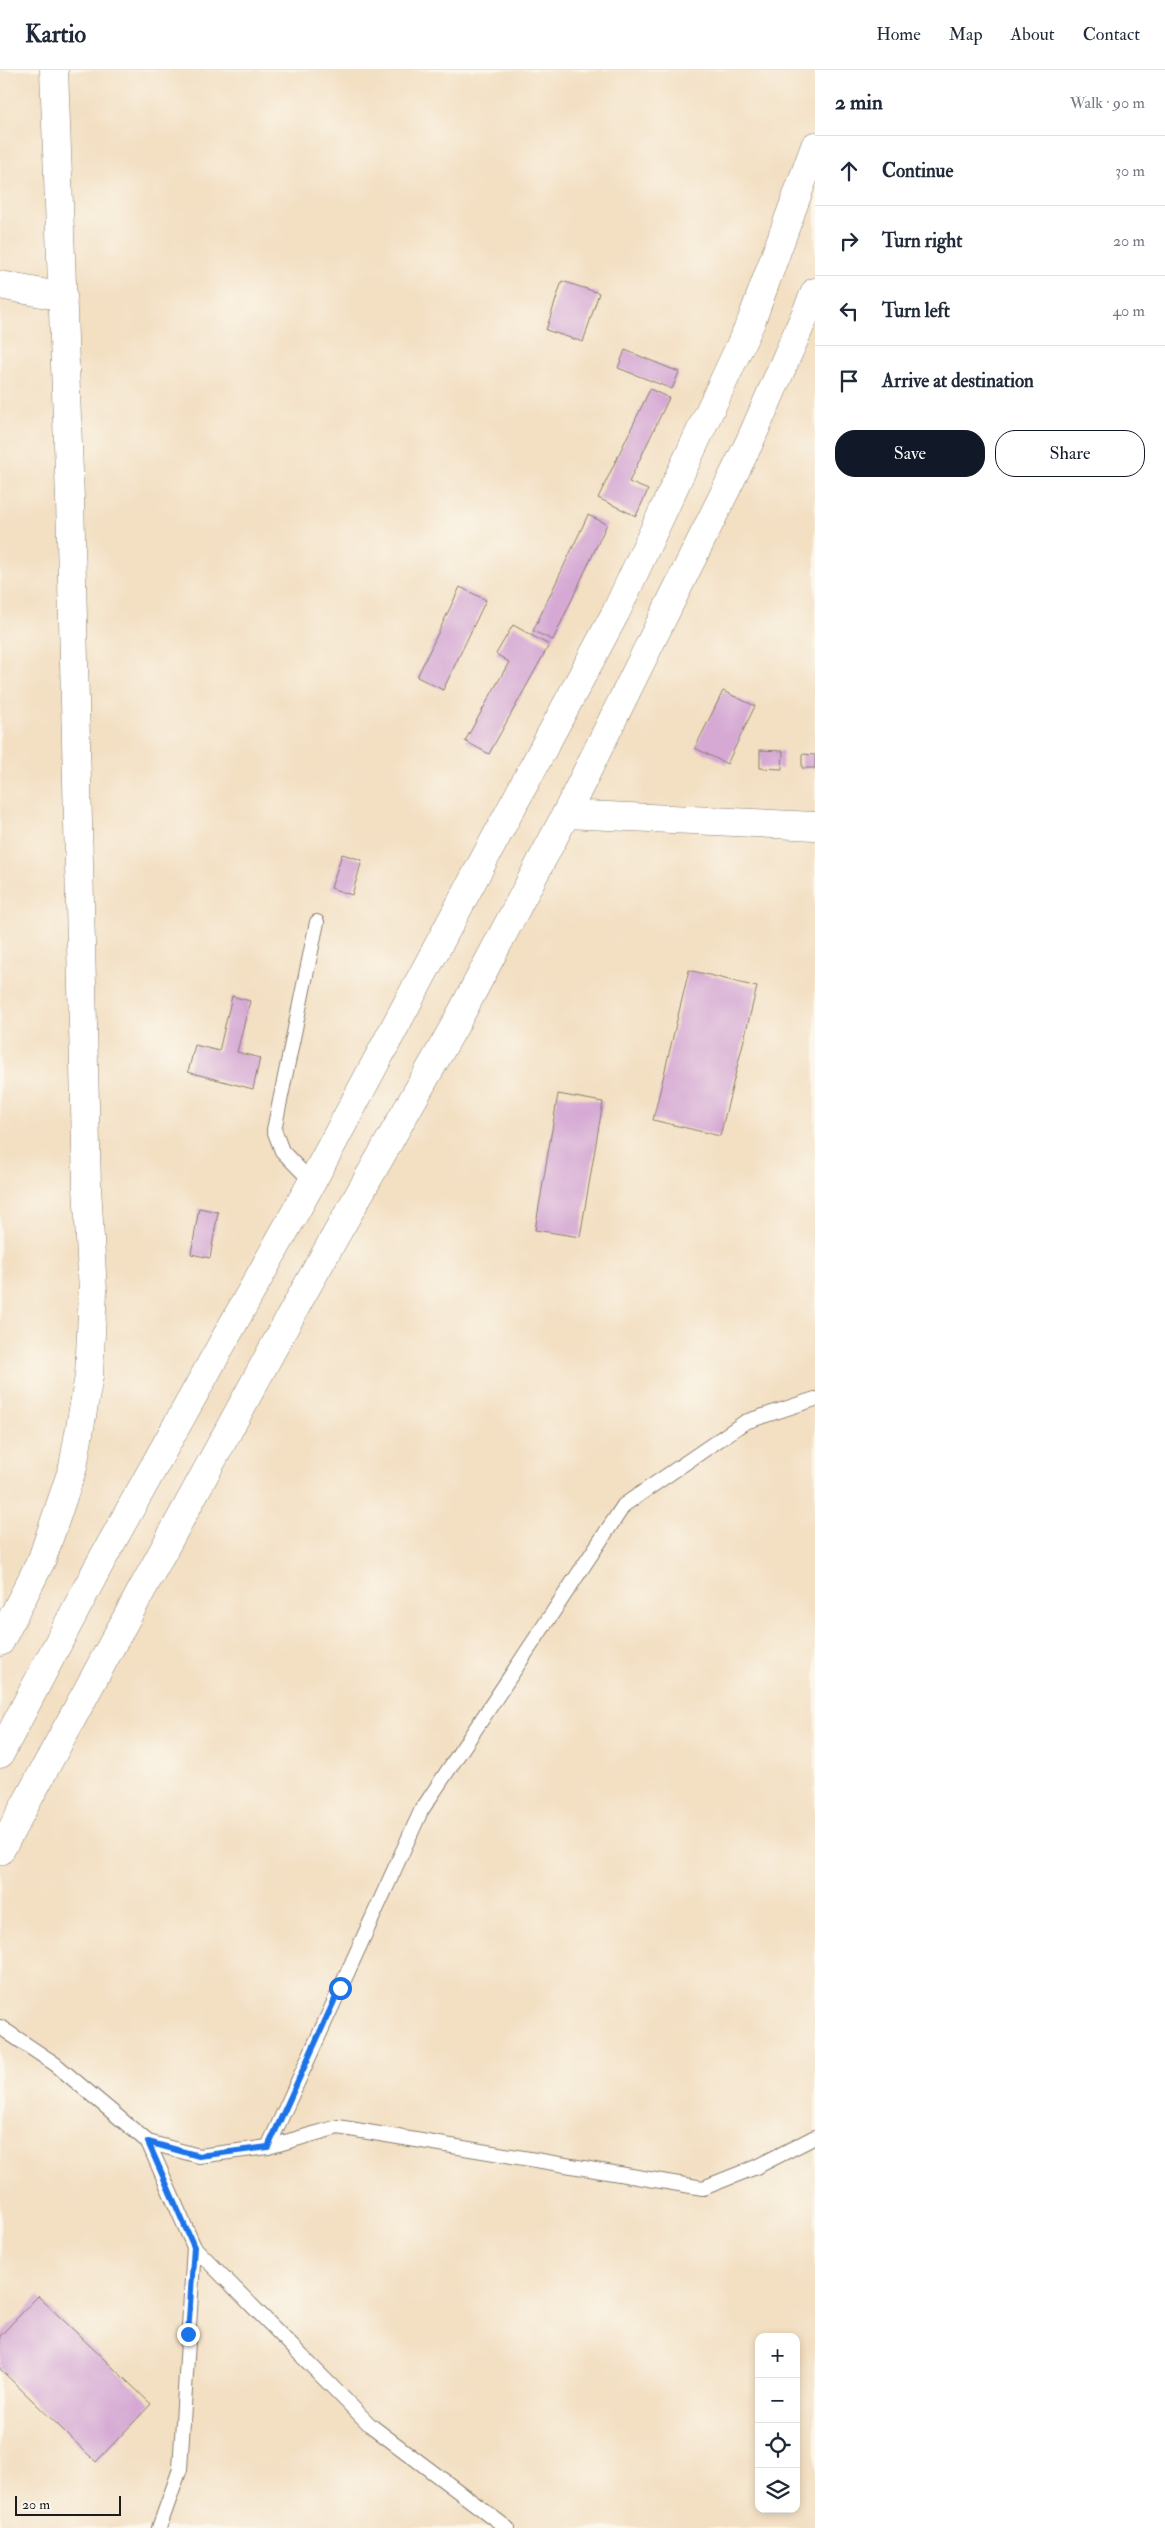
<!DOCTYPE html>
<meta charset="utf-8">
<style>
body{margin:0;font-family:"IM FELL Double Pica",serif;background:#f6f6f7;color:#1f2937}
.controls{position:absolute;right:15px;bottom:15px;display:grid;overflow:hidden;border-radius:10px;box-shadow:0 2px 8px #0003}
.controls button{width:45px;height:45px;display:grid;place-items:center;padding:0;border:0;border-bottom:1px solid #e0e1e3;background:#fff;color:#1f2937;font:25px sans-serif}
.scale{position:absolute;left:15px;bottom:12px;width:106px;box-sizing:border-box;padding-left:5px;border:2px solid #1c1c1c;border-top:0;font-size:14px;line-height:18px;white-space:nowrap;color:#1c1c1c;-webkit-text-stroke:4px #fbf7ec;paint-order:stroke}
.stop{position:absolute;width:15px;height:15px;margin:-11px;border:4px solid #1a73e8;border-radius:50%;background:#fff}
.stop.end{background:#1a73e8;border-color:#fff;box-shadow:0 1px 5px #0008}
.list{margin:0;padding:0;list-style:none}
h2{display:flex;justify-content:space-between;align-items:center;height:65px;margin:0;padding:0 20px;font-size:21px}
h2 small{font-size:16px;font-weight:400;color:#747a83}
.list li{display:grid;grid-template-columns:32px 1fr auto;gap:15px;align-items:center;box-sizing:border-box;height:70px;padding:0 20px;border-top:1px solid #e0e1e3}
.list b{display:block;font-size:19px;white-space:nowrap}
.list em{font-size:16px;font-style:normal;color:#747a83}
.actions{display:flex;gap:10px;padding:15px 20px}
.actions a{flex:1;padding:11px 0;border:1px solid #111827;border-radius:20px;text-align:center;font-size:18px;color:#111827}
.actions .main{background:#111827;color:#fff}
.icon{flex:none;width:28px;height:28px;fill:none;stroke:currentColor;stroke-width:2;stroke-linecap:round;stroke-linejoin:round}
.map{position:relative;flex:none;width:815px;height:2458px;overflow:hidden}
header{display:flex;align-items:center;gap:30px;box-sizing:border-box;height:70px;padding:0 25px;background:#fff;border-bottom:1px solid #e0e1e3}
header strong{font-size:24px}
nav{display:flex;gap:28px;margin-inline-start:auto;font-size:18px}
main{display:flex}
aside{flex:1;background:#fff}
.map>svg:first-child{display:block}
</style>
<header>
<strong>Kartio</strong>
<nav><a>Home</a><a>Map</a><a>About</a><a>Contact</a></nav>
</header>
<main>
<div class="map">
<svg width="815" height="2458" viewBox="0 0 815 2458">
<rect width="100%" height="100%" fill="#fbf7ec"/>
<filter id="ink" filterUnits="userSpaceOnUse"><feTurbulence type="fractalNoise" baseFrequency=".02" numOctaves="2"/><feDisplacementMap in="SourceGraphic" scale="10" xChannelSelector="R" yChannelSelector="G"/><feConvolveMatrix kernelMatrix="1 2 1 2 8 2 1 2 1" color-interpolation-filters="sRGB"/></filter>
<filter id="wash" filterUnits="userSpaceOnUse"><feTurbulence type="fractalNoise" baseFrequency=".0096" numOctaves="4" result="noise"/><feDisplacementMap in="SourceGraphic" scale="20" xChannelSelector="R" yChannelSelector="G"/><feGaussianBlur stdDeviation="1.12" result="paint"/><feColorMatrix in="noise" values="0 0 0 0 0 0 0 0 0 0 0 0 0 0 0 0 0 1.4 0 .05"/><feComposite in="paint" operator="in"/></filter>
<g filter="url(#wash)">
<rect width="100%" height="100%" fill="#f3dfc2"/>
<g id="blocks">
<g fill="#d5a9d4">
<polygon points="562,211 599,223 583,272 546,260"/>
<polygon points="625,280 679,302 672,319 618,298"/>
<polygon points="650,319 669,328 629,412 648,420 636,446 598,428"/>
<polygon points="588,445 607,454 553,570 533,561"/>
<polygon points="460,517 486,530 443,620 417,607"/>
<polygon points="513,555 549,575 489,684 465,671 509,592 496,584"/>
<polygon points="723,621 755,636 727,694 695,678"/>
<polygon points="760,680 783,681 782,699 760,698"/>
<polygon points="802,684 815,685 815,698 802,698"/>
<polygon points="342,784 362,790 352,825 331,818"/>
<polygon points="689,900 757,917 720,1066 653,1050"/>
<polygon points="232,926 250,931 237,982 260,988 253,1019 188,1002 195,975 219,981"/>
<polygon points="558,1024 603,1032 580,1167 535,1160"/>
<polygon points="199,1138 218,1142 210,1188 191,1184"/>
<polygon points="38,2226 151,2334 96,2392 0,2299 0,2266"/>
</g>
</g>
</g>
<g filter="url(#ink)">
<use href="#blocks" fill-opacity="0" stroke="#887e6f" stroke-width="1"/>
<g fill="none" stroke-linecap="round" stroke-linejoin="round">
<defs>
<g id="service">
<polyline points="312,1112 282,1081 274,1060 317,852"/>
<polyline points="0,1957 55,1994 148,2072 199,2086 268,2077 338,2057 703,2118 756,2097 815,2067"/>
<polyline points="148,2072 194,2177 370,2355 507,2458"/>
<polyline points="268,2077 421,1741 624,1435 745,1352 815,1329"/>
<polyline points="159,2458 180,2399 194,2177"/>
</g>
<g id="minor">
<polyline points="0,215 63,227"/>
<polyline points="566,744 815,756"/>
<polyline points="0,1572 42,1489 73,1397 89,1306 93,1221 87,1117 70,429 54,0"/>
</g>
<g id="tertiary">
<polyline points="0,1684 98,1497 312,1112 616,542 751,252 815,76"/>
<polyline points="0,1781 302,1225 455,955 566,744 750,371 815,222"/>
</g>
</defs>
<use href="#service" stroke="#887e6f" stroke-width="16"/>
<use href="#minor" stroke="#887e6f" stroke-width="29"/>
<use href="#tertiary" stroke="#887e6f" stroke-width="29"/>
<use href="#service" stroke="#fff" stroke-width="14"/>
<use href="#minor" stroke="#fff" stroke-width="28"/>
<use href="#tertiary" stroke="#fff" stroke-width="28"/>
</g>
</g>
<g fill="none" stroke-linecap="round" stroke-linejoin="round" filter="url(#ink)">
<polyline stroke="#1a73e8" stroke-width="6" points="188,2264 194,2177 148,2072 199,2086 268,2077 340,1918"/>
</g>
</svg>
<div class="controls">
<button>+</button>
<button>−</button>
<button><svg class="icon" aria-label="locate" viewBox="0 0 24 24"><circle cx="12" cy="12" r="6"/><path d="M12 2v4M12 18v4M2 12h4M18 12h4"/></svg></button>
<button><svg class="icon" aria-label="layers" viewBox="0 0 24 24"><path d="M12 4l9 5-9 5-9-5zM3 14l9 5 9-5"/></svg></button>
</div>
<div class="scale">20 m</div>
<div class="stop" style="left:340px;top:1918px"></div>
<div class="stop end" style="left:188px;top:2264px"></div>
</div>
<aside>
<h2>2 min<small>Walk · 90 m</small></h2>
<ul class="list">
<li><svg class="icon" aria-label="ahead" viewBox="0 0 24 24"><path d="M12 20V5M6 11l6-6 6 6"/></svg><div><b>Continue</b></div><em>30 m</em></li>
<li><svg class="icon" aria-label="right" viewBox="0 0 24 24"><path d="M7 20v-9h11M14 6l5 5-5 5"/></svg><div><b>Turn right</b></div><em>20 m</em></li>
<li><svg class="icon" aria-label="left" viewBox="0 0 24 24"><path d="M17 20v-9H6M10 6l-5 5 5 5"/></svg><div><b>Turn left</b></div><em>40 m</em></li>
<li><svg class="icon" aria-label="arrive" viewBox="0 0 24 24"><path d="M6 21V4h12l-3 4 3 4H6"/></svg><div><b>Arrive at destination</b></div></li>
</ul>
<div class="actions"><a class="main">Save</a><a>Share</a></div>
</aside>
</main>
